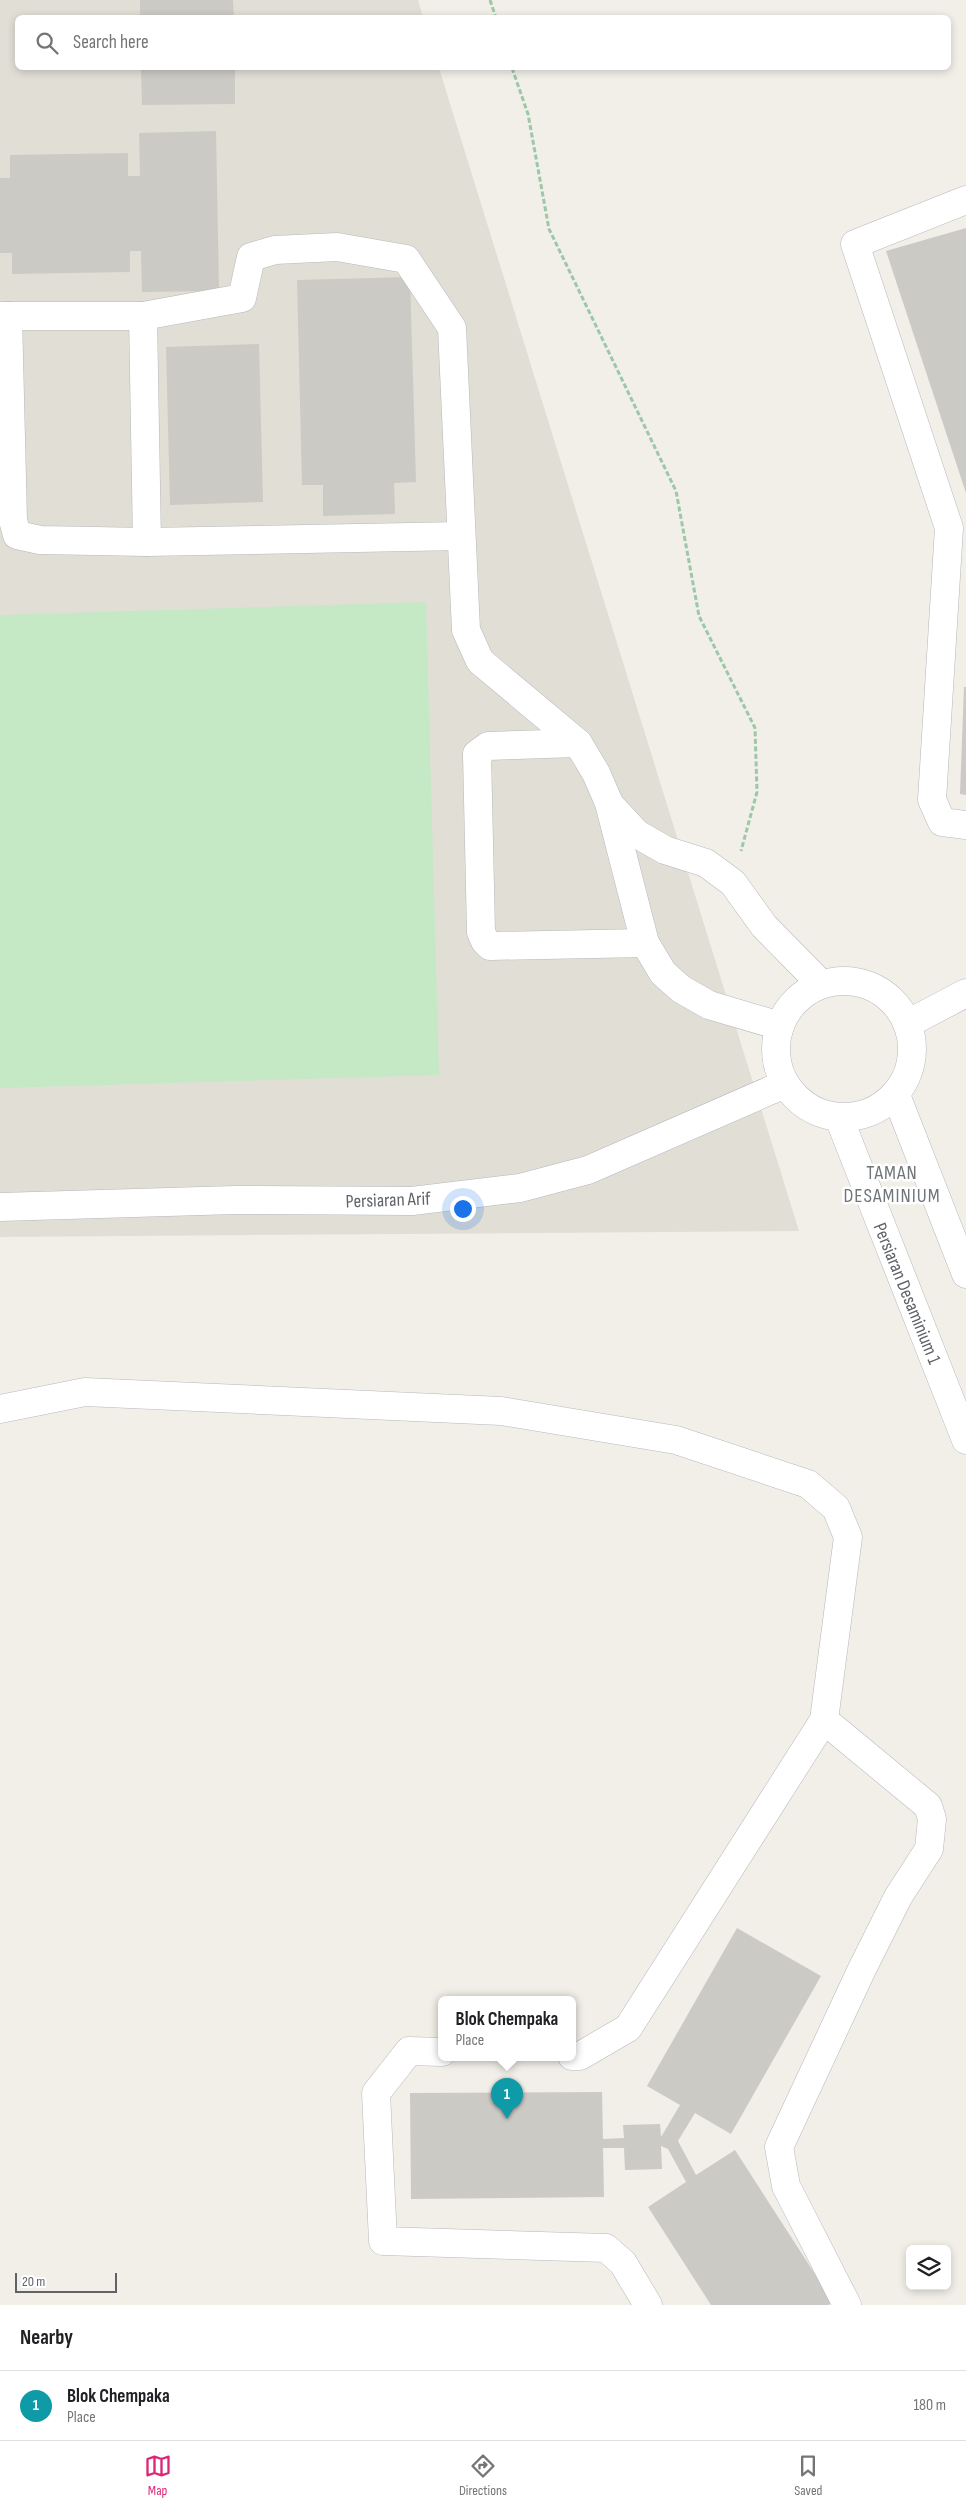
<!DOCTYPE html>
<style>
body{margin:0;font-family:"Sofia Sans Condensed",sans-serif;background:#f6f6f6;color:#202124}
.controls{position:absolute;right:15px;bottom:15px;display:grid;overflow:hidden;border-radius:8px;box-shadow:0 2px 8px #0003}
.controls button{width:45px;height:45px;display:grid;place-items:center;padding:0;border:0;border-bottom:1px solid #e0e0e0;background:#fff;color:#202124;font:25px sans-serif}
.scale{position:absolute;left:15px;bottom:12px;width:102px;box-sizing:border-box;padding-left:5px;border:2px solid #5f6368;border-top:0;font-size:14px;line-height:18px;white-space:nowrap;color:#5f6368;-webkit-text-stroke:4px #fff;paint-order:stroke}
.you{position:absolute;left:462px;top:1208px;width:18px;height:18px;margin:-12px;border:4px solid #fff;border-radius:50%;background:#1a73e8;box-shadow:0 0 0 8px #1a73e833}
.badge{display:grid;place-items:center;width:32px;height:32px;border-radius:50%;background:#db2777;color:#fff;font-size:16px;font-weight:700}
.pin{position:absolute;translate:-50% -41px;filter:drop-shadow(0 1px 2px #0008)}
.pin::after{content:'';position:absolute;top:26px;width:18px;height:15px;background:inherit;clip-path:polygon(0 0,100% 0,50% 100%)}
.popup{position:absolute;left:438px;top:1996px;width:138px;height:65px;box-sizing:border-box;display:grid;place-content:center;border-radius:8px;background:#fff;filter:drop-shadow(0 1px 4px #0005);font-size:16px;white-space:nowrap;color:#757577}
.popup b{font-size:19px;color:#202124}
.popup::after{content:'';position:absolute;left:50%;top:100%;margin-left:-10px;border:10px solid transparent;border-top-color:#fff}
.list{margin:0;padding:0;list-style:none}
h2{display:flex;justify-content:space-between;align-items:center;height:65px;margin:0;padding:0 20px;font-size:21px}
h2 small{font-size:16px;font-weight:400;color:#757577}
.list li{display:grid;grid-template-columns:32px 1fr auto;gap:15px;align-items:center;box-sizing:border-box;height:70px;padding:0 20px;border-top:1px solid #e0e0e0}
.list b{display:block;font-size:19px;white-space:nowrap}
.list p{margin:0;font-size:16px;white-space:nowrap;color:#757577}
.list em{font-size:16px;font-style:normal;color:#757577}
.icon{flex:none;width:28px;height:28px;fill:none;stroke:currentColor;stroke-width:2;stroke-linecap:round;stroke-linejoin:round}
.map{position:relative;flex:none;width:966px;height:2305px;overflow:hidden}
.search{position:absolute;background:#fff;box-shadow:0 2px 8px #0003;left:15px;right:15px;top:15px;height:55px;display:flex;align-items:center;gap:12px;box-sizing:border-box;padding:0 18px;border-radius:8px;color:#757577;font-size:19px}
.sheet{height:135px;background:#fff}
nav{display:flex;justify-content:space-around;align-items:center;box-sizing:border-box;height:70px;border-top:1px solid #e0e0e0;background:#fff;font-size:14px;color:#757577}
nav a{display:grid;justify-items:center;gap:2px}
nav .on{color:#db2777}
.map>svg:first-child{display:block}
</style>
<div class="map">
<svg width="966" height="2305" viewBox="0 0 966 2305">
<rect width="100%" height="100%" fill="#f1efe8"/>
<polygon fill="#e1ded6" points="0,0 418,0 423,17 18,18 18,68 439,68 799,1231 0,1237"/>
<polygon fill="#c5e8c5" points="426,602 439,1075 0,1088 0,615"/>
<g fill="#cccac5">
<polygon points="140,0 233,0 234,18 140,18"/>
<polygon points="141,68 235,68 235,104 142,105"/>
<polygon points="216,131 219,291 142,292 141,251 130,251 130,272 12,274 12,253 0,253 0,178 10,178 10,155 128,153 128,176 140,176 139,133"/>
<polygon points="966,228 966,493 886,251"/>
<polygon points="410,277 416,482 394,483 395,514 323,516 323,485 302,485 297,280"/>
<polygon points="259,344 263,502 170,505 166,347"/>
<polygon points="964,687 966,687 966,795 960,794"/>
<polygon points="737,1928 821,1976 731,2134 695,2113 678,2141 696,2175 735,2150 833,2302 828,2305 711,2305 648,2207 686,2182 668,2149 661,2146 662,2169 625,2170 624,2148 603,2148 604,2197 411,2199 410,2093 602,2092 603,2139 624,2138 623,2125 660,2124 661,2137 680,2105 647,2086"/>
</g>
<g fill="none" stroke-linecap="round" stroke-linejoin="round">
<defs>
<g id="minor">
<polyline points="966,200 855,244 949,528 932,800 942,822 966,825"/>
<polyline points="0,316 143,316 242,298 251,257 275,250 337,247 406,259 452,328 466,630 480,661 578,743 596,773 609,803 645,943 663,973 681,989 709,1005 780,1026"/>
<polyline points="8,316 13,520 17,535 40,540 147,542 461,536"/>
<polyline points="143,316 147,542"/>
<polyline points="578,743 488,746 477,754 481,932 485,941 490,946 645,943"/>
<polyline points="611,806 637,834 665,850 706,863 733,883 764,926 821,984"/>
<circle cx="844" cy="1049" r="68"/>
<polyline points="907,1024 966,993"/>
<polyline points="896,1095 966,1274"/>
<polyline points="839,1118 966,1440"/>
<polyline points="0,1207 235,1200 412,1201 520,1188 588,1170 785,1084"/>
<polyline points="0,1409 85,1392 501,1411 676,1440 808,1484 836,1508 848,1537 824,1720 628,2028 580,2056 572,2056"/>
<polyline points="824,1720 928,1806 932,1819 929,1849 898,1897 862,1969 779,2147 786,2186 847,2305"/>
<polyline points="442,2052 409,2051 376,2093 383,2241 606,2248 623,2263 648,2305"/>
</g>
</defs>
<use href="#minor" stroke="#b5b8bc" stroke-width="29"/>
<g stroke="#9cc7a9" stroke-width="3" stroke-dasharray="5 2.5" stroke-linecap="butt">
<polyline points="490,0 496,18"/>
<polyline points="512,68 528,114 549,229 676,491 699,616 755,728 757,792 741,851"/>
</g>
<use href="#minor" stroke="#fff" stroke-width="28"/>
</g>
<g text-anchor="middle" stroke-width="5" stroke-linejoin="round" paint-order="stroke">
<g font-size="19" fill="#5f6368" stroke="#fff">
<text transform="translate(388 1199) rotate(-2)" y="7">Persiaran Arif</text>
<text transform="translate(908 1293) rotate(68)" y="7">Persiaran Desaminium 1</text>
</g>
<g font-size="20" letter-spacing="1" fill="#70757a" stroke="#fff">
<text x="892" y="1179">TAMAN<tspan x="892" dy="23">DESAMINIUM</tspan></text>
</g>
</g>
</svg>
<div class="controls">
<button><svg class="icon" aria-label="layers" viewBox="0 0 24 24"><path d="M12 4l9 5-9 5-9-5zM3 14l9 5 9-5"/></svg></button>
</div>
<div class="scale">20 m</div>
<div class="you"></div>
<div class="pin badge" style="left:507px;top:2119px;background:#0f9aa8">1</div>
<div class="popup"><b>Blok Chempaka</b>Place</div>
<div class="search"><svg class="icon" aria-label="search" viewBox="0 0 24 24"><circle cx="10" cy="10" r="6"/><path d="M15 15l6 6"/></svg>Search here</div>
</div>
<section class="sheet">
<h2>Nearby<small></small></h2>
<ul class="list">
<li><span class="badge" style="background:#0f9aa8">1</span><div><b>Blok Chempaka</b><p>Place</p></div><em>180 m</em></li>
</ul>
</section>
<nav>
<a class="on"><svg class="icon" aria-label="map" viewBox="0 0 24 24"><path d="M3 6l6-2 6 2 6-2v14l-6 2-6-2-6 2zM9 4v14M15 6v14"/></svg>Map</a>
<a><svg class="icon" aria-label="directions" viewBox="0 0 24 24"><path d="M12 3l9 9-9 9-9-9zM9 14v-3h6M13 9l2 2-2 2"/></svg>Directions</a>
<a><svg class="icon" aria-label="saved" viewBox="0 0 24 24"><path d="M7 4h10v16l-5-4-5 4z"/></svg>Saved</a>
</nav>
